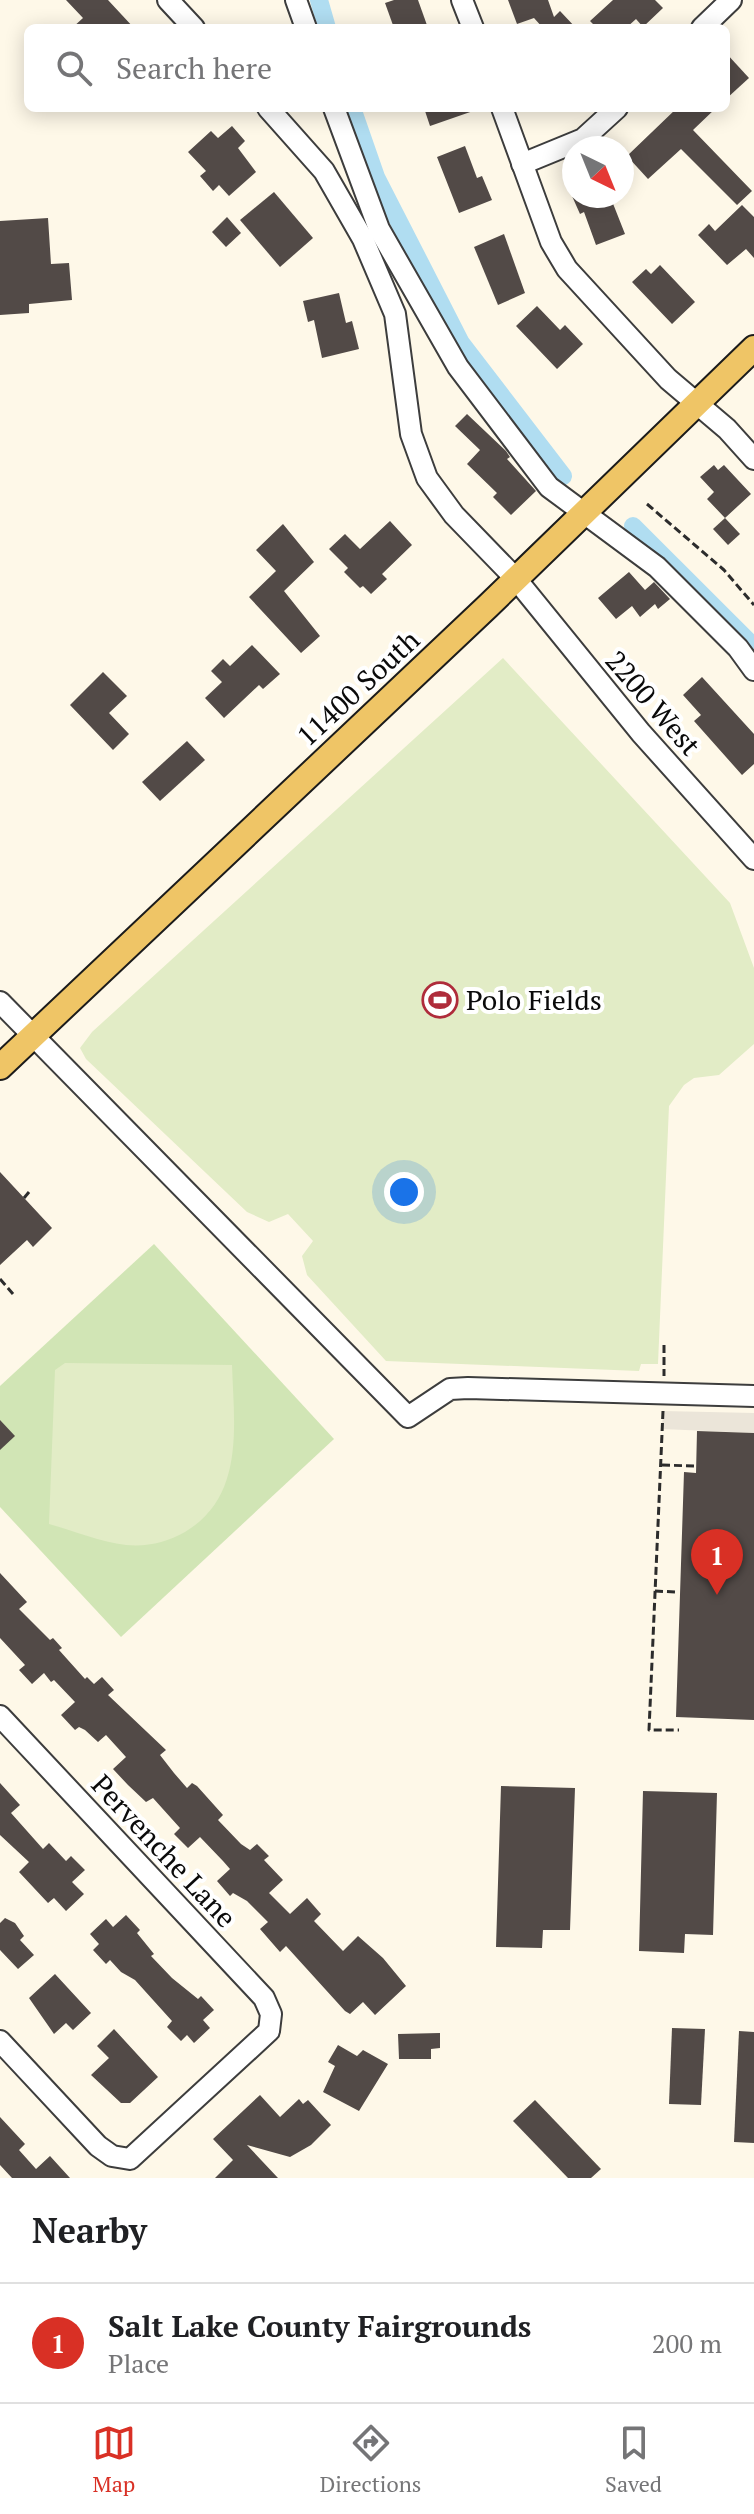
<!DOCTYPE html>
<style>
body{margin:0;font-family:"PT Serif",serif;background:#f6f6f6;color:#202124}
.compass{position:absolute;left:562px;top:136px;width:72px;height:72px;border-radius:50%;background:#fff;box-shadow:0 4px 20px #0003;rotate:137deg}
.you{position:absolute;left:404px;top:1192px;width:28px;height:28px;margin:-20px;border:6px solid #fff;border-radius:50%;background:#1a73e8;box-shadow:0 0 0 12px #1a73e833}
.badge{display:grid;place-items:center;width:52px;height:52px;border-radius:50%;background:#d93025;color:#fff;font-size:26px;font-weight:700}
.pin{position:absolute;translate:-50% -66px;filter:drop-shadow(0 2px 4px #0008)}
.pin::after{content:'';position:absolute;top:42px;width:28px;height:24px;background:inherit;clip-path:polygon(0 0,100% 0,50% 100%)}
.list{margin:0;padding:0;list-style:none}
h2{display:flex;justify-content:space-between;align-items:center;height:104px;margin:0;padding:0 32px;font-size:34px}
h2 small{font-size:26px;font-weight:400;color:#757577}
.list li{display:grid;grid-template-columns:52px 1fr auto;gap:24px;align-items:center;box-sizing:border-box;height:120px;padding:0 32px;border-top:2px solid #e0e0e0}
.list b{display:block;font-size:30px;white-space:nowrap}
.list p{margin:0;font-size:26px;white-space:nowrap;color:#757577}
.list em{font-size:26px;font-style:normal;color:#757577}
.icon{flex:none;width:44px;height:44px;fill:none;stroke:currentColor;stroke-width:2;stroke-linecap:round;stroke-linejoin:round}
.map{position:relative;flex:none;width:754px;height:2178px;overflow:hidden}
.search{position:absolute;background:#fff;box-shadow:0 4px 20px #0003;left:24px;right:24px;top:24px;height:88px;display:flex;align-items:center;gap:20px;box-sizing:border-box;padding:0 28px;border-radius:12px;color:#757577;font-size:30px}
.sheet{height:224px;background:#fff}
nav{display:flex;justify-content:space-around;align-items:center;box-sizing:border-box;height:112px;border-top:2px solid #e0e0e0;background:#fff;font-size:22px;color:#757577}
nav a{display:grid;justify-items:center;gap:4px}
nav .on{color:#d93025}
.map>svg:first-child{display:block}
</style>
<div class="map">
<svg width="754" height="2178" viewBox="0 0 754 2178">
<rect width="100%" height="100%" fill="#fef8e8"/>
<polygon fill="#d1e5b5" points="154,1244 334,1439 121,1637 0,1507 0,1386"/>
<g fill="#e2ecc6">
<polygon points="503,658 730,903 754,968 754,1044 719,1075 694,1078 684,1085 669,1106 658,1364 641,1364 639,1371 386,1361 307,1275 302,1256 313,1241 288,1214 269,1222 247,1212 86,1059 80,1048 92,1032"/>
<path d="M65 1363 232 1365C234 1426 245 1496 185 1532 167 1542 148 1547 126 1545 101 1542 74 1531 49 1524L55 1370Z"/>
</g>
<polygon fill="#ebe5d9" points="663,1411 754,1413 754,1433 662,1429"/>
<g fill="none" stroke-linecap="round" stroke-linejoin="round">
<g stroke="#b0ddf1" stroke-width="18">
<polyline points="319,0 327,28"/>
<polyline points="352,108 376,177 461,343 563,476"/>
<polyline points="633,526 754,647"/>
</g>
</g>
<g fill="#524a47">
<polygon points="66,0 108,0 134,28 72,28 83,18"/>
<polygon points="394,0 418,0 428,28 394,28 385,3"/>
<polygon points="508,0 548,0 554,17 560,11 576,28 543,28 534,18 517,24"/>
<polygon points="613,0 655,0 663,8 643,27 636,19 626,28 597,28 590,21"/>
<polygon points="726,53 749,78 726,99"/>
<polygon points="424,108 476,108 476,110 430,126"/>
<polygon points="677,108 716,108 693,130 752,191 737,205 681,149 648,179 627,156"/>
<polygon points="232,126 245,141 238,148 256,172 229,196 219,185 213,191 200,176 206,171 188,152 211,131 218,138"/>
<polygon points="465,146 477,178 482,176 492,200 459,213 437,157"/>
<polygon points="274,192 313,238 280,267 240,220"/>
<polygon points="572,196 610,196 625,234 596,245 584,212 580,214"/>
<polygon points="742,205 754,217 754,258 746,249 727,265 698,235 709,224 715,231"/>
<polygon points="227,217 241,233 226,247 212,232"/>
<polygon points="48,218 51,264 69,263 72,300 29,304 29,313 0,315 0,221"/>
<polygon points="504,234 525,293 498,305 474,247"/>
<polygon points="660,265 695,302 672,324 632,282 646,269 651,274"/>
<polygon points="339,293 346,323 352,321 359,349 322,358 314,320 308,322 303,301"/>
<polygon points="537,306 560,330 565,325 583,344 557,369 516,326"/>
<polygon points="467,414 506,451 510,457 507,459 536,491 511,515 493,497 497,493 467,464 480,450 455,426"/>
<polygon points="714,465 718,470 724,465 751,494 725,518 707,499 714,492 700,477"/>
<polygon points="725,518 740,534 728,545 713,529"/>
<polygon points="390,521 412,545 382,574 387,579 371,594 363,586 360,588 344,572 348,568 329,549 345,534 360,549"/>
<polygon points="283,524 314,562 284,591 320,636 301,653 249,597 276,571 256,550"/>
<polygon points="629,572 645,590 654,582 670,599 658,609 655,604 640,617 632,606 616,619 598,598"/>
<polygon points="252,645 280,674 263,689 259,685 224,718 205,698 222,682 211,671 223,659 230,666"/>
<polygon points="103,672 127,696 109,713 129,734 113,750 70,705"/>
<polygon points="702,677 754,734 754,764 742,775 694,721 701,715 683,695"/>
<polygon points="187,741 205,760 160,801 142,782"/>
<polygon points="0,1172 52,1228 33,1247 27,1240 0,1265"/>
<polygon points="0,1420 15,1436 0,1450"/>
<polygon points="697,1431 754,1433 754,1720 676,1717 684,1472 696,1473"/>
<polygon points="0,1573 27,1602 19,1609 50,1640 53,1638 62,1648 59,1650 85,1679 87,1677 94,1684 102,1677 114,1690 108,1695 166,1750 160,1755 174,1773 187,1788 192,1783 197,1786 223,1815 218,1820 241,1844 250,1850 257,1844 269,1856 264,1860 283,1880 269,1893 290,1914 307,1898 321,1914 314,1921 343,1951 358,1936 383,1958 406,1986 375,2015 363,2002 350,2014 345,2011 286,1946 280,1952 260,1929 268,1922 247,1901 233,1893 230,1896 217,1881 230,1869 223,1861 200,1837 188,1848 174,1834 180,1828 153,1798 146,1802 128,1785 113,1769 126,1757 106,1735 98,1742 85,1730 79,1727 75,1730 61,1715 75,1702 54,1680 51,1682 44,1673 32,1684 19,1670 25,1665 0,1638"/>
<polygon points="0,1783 20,1805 11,1813 43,1849 49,1843 66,1861 71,1856 85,1870 72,1882 84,1894 66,1911 54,1898 48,1903 19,1872 29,1862 0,1835"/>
<polygon points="501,1786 575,1788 570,1930 543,1930 542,1948 496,1947"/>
<polygon points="643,1791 717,1793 713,1935 685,1934 684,1953 639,1951"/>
<polygon points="126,1915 140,1930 137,1933 154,1954 151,1956 172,1978 198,1999 201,1996 214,2010 203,2020 210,2028 194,2043 187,2035 181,2041 167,2027 172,2021 135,1980 121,1972 110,1960 106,1964 93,1950 99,1944 90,1934 106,1919 113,1927"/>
<polygon points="5,1918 15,1923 24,1936 20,1940 34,1955 18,1969 0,1950 0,1923"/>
<polygon points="55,1974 91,2013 73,2030 66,2023 54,2034 29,1998"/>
<polygon points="672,2028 705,2029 701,2105 669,2104"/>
<polygon points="114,2029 158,2077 130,2103 121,2103 91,2075 109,2058 97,2046"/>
<polygon points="739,2031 754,2032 754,2143 734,2142"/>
<polygon points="440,2033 440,2048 431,2049 431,2059 399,2059 398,2034"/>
<polygon points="338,2045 357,2056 363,2050 388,2064 359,2111 323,2092 335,2066 328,2062"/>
<polygon points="260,2095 280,2117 299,2099 303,2104 308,2100 331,2125 311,2145 290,2157 247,2145 278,2178 215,2178 233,2160 213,2139"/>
<polygon points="535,2100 601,2169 591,2178 568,2178 513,2121"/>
<polygon points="0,2117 25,2144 19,2150 36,2169 50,2156 70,2178 12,2178 0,2165"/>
</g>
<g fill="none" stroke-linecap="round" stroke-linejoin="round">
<defs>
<g id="minor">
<polyline points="168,0 194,28"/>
<polyline points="296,0 306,28"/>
<polyline points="462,0 473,28"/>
<polyline points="702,28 731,0"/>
<polyline points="268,108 324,171 363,239 395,314 411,434 427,478 454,515 516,579 641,733 754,859"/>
<polyline points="334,108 379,229 458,367 549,487 657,567 738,648 754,670"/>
<polyline points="502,108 551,242 567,269 668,379 727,429 754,459"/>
<polyline points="522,164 583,139 617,108"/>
<polyline points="0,1002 408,1417 450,1389 468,1388 754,1396"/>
<polyline points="0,1716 264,1998 271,2014 269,2031 130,2159 112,2156 98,2146 0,2041"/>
</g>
<polyline id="major" points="0,1067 488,606 754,348"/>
</defs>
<use href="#minor" stroke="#3d3d3d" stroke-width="24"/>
<use href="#major" stroke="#1b1b1b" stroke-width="28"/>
<g stroke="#2c2c2c" stroke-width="3" stroke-dasharray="8 4" stroke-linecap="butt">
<polyline points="647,504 724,570 754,605"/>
<polyline points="24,1198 29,1192"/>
<polyline points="0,1279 13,1294"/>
<polyline points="664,1345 664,1376"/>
<polyline points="663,1411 649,1730 679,1730"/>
<polyline points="662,1465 694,1466"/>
<polyline points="655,1591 675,1592"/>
</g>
<use href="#minor" stroke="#fff" stroke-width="20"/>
<use href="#major" stroke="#efc566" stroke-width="24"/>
</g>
<defs>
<symbol id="stadium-ring" viewBox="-11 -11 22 22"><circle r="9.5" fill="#fff" stroke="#af2c3b" stroke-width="1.5"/><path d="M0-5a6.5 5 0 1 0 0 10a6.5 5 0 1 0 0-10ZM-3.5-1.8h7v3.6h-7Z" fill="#af2c3b"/></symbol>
</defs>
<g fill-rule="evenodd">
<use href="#stadium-ring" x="420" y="980" width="40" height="40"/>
</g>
<g text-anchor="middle" stroke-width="8" stroke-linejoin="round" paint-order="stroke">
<g font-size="28" fill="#0a0a0a" stroke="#fff">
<text transform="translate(358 688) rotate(-43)" y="10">11400 South</text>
<text transform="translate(653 703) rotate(49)" y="10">2200 West</text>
<text transform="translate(164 1851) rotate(47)" y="10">Pervenche Lane</text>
</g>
<g font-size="28" fill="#0a0a0a" stroke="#fff" text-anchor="start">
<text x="466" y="1010">Polo Fields</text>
</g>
</g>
</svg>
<svg class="compass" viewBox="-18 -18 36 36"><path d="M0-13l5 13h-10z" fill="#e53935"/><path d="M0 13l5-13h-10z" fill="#757577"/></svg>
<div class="you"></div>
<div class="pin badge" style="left:717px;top:1595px">1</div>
<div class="search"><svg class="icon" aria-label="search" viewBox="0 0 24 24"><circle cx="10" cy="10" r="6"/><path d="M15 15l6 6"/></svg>Search here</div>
</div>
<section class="sheet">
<h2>Nearby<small></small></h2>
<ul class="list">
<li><span class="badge">1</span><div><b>Salt Lake County Fairgrounds</b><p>Place</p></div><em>200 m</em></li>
</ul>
</section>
<nav>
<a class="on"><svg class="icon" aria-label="map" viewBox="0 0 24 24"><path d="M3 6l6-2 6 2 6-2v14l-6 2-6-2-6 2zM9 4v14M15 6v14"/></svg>Map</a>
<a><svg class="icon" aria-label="directions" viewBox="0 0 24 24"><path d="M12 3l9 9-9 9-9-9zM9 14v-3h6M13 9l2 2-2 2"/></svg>Directions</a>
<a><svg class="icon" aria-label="saved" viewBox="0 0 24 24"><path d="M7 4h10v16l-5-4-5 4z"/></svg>Saved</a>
</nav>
